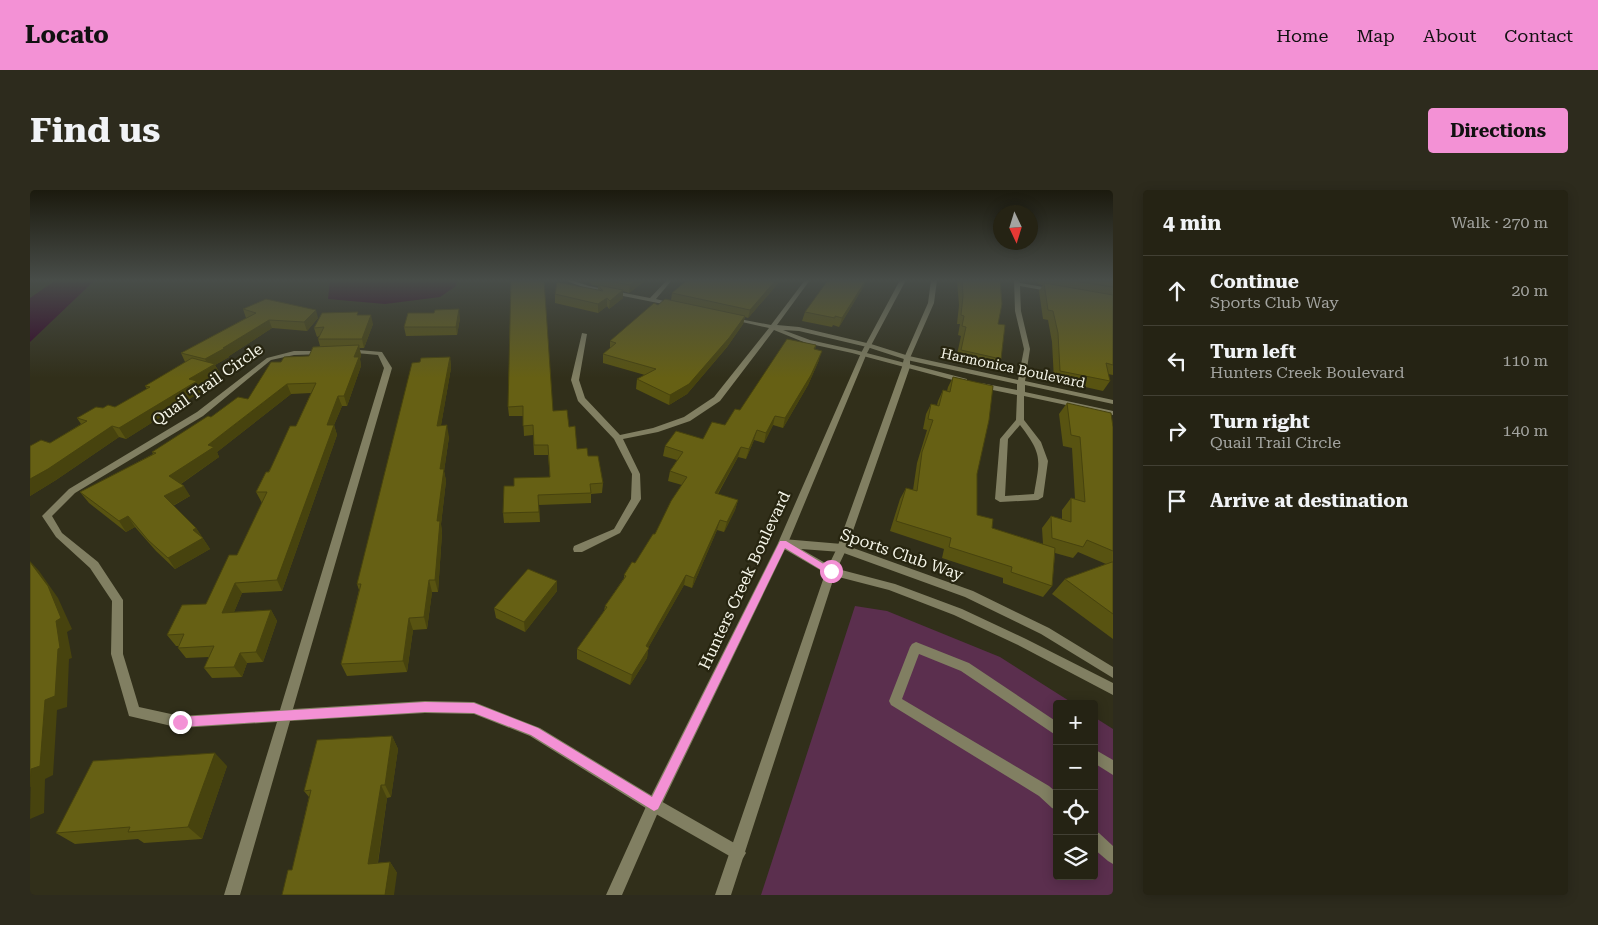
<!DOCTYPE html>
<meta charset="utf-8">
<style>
body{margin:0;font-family:"Roboto Serif",serif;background:#2d2b1d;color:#f1f3f6}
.controls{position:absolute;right:15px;bottom:15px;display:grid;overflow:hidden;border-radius:5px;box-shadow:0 2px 12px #0003}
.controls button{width:45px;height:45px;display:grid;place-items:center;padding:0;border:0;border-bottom:1px solid #424034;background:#252314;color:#f1f3f6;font:25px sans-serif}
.compass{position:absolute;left:963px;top:15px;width:45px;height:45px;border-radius:50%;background:#252314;box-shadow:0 2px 12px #0003;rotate:176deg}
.stop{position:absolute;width:15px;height:15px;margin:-11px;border:4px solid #f391d5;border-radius:50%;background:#fff}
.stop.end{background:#f391d5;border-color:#fff;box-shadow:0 1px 5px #0008}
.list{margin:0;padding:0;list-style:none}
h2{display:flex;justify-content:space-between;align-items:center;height:65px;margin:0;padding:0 20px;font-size:21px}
h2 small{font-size:16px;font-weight:400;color:#a3a4a0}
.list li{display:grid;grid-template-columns:32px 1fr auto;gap:15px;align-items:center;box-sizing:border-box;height:70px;padding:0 20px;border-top:1px solid #424034}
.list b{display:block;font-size:19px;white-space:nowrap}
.list p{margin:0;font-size:16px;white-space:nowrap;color:#a3a4a0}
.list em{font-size:16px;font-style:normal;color:#a3a4a0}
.icon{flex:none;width:28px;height:28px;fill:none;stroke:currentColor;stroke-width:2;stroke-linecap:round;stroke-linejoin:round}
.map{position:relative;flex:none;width:1083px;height:705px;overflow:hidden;border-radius:5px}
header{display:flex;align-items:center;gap:30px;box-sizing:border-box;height:70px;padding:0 25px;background:#f391d5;color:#111}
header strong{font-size:24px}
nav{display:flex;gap:28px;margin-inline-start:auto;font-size:18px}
.intro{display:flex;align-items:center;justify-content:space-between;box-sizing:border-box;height:120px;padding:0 30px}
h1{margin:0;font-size:35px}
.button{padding:12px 22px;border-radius:5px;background:#f391d5;color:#111;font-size:18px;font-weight:700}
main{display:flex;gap:30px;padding:0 30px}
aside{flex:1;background:#252314;border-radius:5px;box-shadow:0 2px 12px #0003}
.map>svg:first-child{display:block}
</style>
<header>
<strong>Locato</strong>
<nav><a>Home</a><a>Map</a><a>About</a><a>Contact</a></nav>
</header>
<div class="intro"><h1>Find us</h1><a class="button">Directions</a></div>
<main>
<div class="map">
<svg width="1083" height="705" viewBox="0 0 1083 705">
<rect width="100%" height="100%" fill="#312f1a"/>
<polygon fill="#5b2f4e" points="825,416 857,421 970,467 1044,514 1027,514 1027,686 1064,686 1064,527 1083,539 1083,705 731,705"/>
<g fill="#320026">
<polygon points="26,90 65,90 0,152 0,108"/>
<polygon points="300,90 427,90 426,96 410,107 355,114 298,109"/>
</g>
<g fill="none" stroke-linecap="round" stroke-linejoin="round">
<g fill="#817f62" fill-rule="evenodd">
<polygon points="886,452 939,473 1027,532 1027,546 931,481 889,464 872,509 1019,596 1027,603 1027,620 1022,618 1009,606 861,515 859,511 880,457 882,454"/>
<polygon points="1064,559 1083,570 1083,585 1064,573"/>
<polygon points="1064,641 1069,643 1083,656 1083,674 1078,671 1064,659"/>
</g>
<g fill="#817f62" fill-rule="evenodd">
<polygon points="534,90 541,90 559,96 620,108 637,90 642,90 626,109 646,114 643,116 558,99"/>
<path d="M775 90H780L747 135 769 137 841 154 879 166 988 190 994 159 985 121 984 90H989L990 93 1025 99V101L1023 102 990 96 991 121 1000 159 995 191 1083 210V214L995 195V202L1083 221V225L994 206V230L1011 252 1018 271 1013 307 1008 310 970 312 965 309 970 249 986 230 987 205 948 197 947 195 951 193 987 200V194L877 170 837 157 769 141 753 140 780 150 825 160 937 189V193H934L822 163 776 153 744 140 690 211 660 231 628 242 593 249 610 284 611 309 590 343 552 362H544L543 359 544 356 584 339 601 309 602 284 584 249 548 211 541 190 552 143 557 144 549 190 555 208 590 245 623 238 654 227 684 207 739 138 699 129V127L741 135ZM990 235C1013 265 1010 269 1004 304L975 306 978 249Z"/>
<polygon points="317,159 352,162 362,178 263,519 395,511 444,512 510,538 629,610 713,658 716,663 713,668 708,671 703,668 619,620 500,546 444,524 395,523 260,531 210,705 194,705 247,532 150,538 99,526 81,464 82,411 60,378 26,347 12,326 39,299 167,222 237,168 264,161 295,161 296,162 293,164 264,165 241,170 173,226 45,303 22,326 32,343 68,372 93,410 93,464 109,517 150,526 250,520 354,178 348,165 315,162 314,161"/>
<polygon points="753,349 812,354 943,401 1019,438 1083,477 1083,488 1011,444 935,407 811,362 771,359 804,378 865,394 932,419 996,449 1083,493 1083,505 988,455 924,425 859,400 797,384 749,356 748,353"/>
</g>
<g fill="#817f62" fill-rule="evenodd">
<polygon points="870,90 876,90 837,163 758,353 629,620 592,705 576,705 619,610 748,353 831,163"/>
<polygon points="901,90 907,90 904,113 880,168 880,177 817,358 806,381 701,705 685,705 796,381 807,358 872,177 874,168 898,113"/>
</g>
</g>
<g fill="#585311">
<polygon points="481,90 523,221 539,237 547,259 558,266 573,293 572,303 561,304 561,313 509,315 510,332 474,333 473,323 484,296 520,287 518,265 504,265 503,245 494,246 493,226 479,226 478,217"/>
<polygon points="558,90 616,90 599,103 593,101 593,108 579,119 577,116 568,123 525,113 525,104 568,100 568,96 562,95"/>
<polygon points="657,90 751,90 718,128 715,127 713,134 697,157 657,204 639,215 606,199 607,189 615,185 573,173 573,164 580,158 580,151 628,115 641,110 642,103"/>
<polygon points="927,90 970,90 968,134 971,169 966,178 926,169 931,146 928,145 930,134 927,134 929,115"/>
<polygon points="1008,90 1083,90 1083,185 1078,184 1080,191 1073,201 1024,190 1022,152 1018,130 1013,129 1009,101 1013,95 1008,94 1007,92"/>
<polygon points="835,94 809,137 803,135 802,137 772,131 775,122"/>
<polygon points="213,119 288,128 277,141 242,138 199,166 199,167 185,175 190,184 169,196 172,201 96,249 89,247 26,290 0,306 0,256 20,253 51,234 47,228 73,218 85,217 117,199 115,196 155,172 151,163 216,128"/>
<polygon points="329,125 343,134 334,158 329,158 331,165 330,169 331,176 317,216 312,216 304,235 307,245 252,401 212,403 204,422 241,420 247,431 233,472 217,473 212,487 182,488 174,478 179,467 156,468 148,458 149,456 146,456 137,445 176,414 207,365 232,313 226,302 266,236 281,203 261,204 187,262 189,267 151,294 160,306 143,316 166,338 180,359 145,379 126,361 105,337 96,342 59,313 50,302 123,264 122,262 181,227 218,209 251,172 279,166 290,156 288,149 289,146 287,147 284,138"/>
<polygon points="430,128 427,145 376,146 374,137"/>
<polygon points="786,155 785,160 789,170 778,195 753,238 743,235 734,253 724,250 716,269 708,267 688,304 708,310 705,320 694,342 687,340 662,398 654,395 618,458 617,468 600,495 547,469 547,459 574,421 575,416 594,388 594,385 605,373 625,344 652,295 638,291 640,281 647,270 633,266 635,256 673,249 695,235 710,220"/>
<polygon points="420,167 421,178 411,235 419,247 414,281 416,291 411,334 412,343 408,402 402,402 397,439 383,440 377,482 317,486 311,474 329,400 327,394 390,172"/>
<polygon points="923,187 947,284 947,325 962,338 1013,354 1012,338 1021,326 1032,329 1032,320 1041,308 1045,309 1042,258 1033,256 1029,224 1037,213 1083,237 1083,449 1022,404 1035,389 1076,374 1048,362 1043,368 1025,363 1022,396 1013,407 973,393 973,388 912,368 914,359 860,341 870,309 876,298 883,300 887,273 897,240 893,239 896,224 901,214 907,215 908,211 913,200 917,201 918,197"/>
<polygon points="527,391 527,401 495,442 466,428 464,418"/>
<polygon points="362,546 368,559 361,607 357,608 348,673 360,672 367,683 262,680 279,607 274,601"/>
<polygon points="197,576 172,649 114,653 108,649 45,654 26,643"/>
</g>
<g fill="#47430e">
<polygon points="607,90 616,90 599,103 600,95"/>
<polygon points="746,90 751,90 718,128 720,120"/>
<polygon points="836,90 837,90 835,94 809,137 812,128"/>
<polygon points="593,100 593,108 579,119 580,111"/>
<polygon points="577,108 577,116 568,123 568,114"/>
<polygon points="429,119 430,128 427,145 426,137"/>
<polygon points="286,120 288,128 277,141 274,132"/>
<polygon points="341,125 343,134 334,158 332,149"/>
<polygon points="715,126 713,134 697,157 657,204 639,215 640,205"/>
<polygon points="239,130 242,138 199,166 199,167 185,175 190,184 169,196 172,201 96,249 89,238 159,189 179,178 175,169"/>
<polygon points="329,155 331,165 330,169 331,176 317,216 314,206 324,167"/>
<polygon points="792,161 789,170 778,195 753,238 755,228"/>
<polygon points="420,167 421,178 409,247 407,236"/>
<polygon points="257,194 261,204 187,262 189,267 146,297 139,286 178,255"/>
<polygon points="308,206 312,216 304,235 307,245 252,401 247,390 297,235"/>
<polygon points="745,226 743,235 734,253 736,243"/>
<polygon points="417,235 419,247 414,281 416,291 411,334 412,343 408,402 405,390 407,331 410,279"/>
<polygon points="82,236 89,247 26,290 0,306 0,289"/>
<polygon points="727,240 724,250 716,269 719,259"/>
<polygon points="711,257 708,267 682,313 685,303"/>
<polygon points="154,296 160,306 140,317 134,306"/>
<polygon points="708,310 705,320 694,342 697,332"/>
<polygon points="98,326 105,337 96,342 89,331"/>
<polygon points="690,330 687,340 662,398 664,388"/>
<polygon points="166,338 180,359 145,379 138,368 163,340"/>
<polygon points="0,371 9,381 28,408 42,439 37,442 42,468 39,469 37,517 27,520 23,585 15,589 14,623 0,629 1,579 15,510"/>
<polygon points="656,385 654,395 618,458 617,468 600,495 602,485 616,456"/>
<polygon points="399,390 402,402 397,439 394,427"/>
<polygon points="527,391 527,401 495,442 494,432"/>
<polygon points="205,393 212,403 199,434 192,423"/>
<polygon points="241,420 247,431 233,472 226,462"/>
<polygon points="379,428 383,440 377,482 373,471"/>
<polygon points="210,463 217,473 212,487 204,477"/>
<polygon points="362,546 368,559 361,607 355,595"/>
<polygon points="185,563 197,576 172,649 158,637"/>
<polygon points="351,595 357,608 346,684 338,674"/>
<polygon points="360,672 367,683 364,705 355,705"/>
</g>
<g fill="#666014" stroke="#47430e">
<polygon points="481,90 514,90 523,221 537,220 539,237 545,236 547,259 557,258 558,266 568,266 573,293 560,294 561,303 508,305 509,322 473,323 474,296 484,296 484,288 520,287 518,255 504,255 503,235 493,236 493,216 478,217"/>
<polygon points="573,90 607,90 600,95"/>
<polygon points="657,90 746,90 720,120 642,103"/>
<polygon points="798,90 836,90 812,128 805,126 805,128 775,122"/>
<polygon points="932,90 970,90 972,114 968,134 975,135 971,169 931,160 936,137 932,136 934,126 931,125 933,106"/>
<polygon points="1036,90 1043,90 1083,97"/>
<polygon points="527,92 573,101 568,95 593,100 580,111 577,108 568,114 525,104"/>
<polygon points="1014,93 1083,105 1083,175 1076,173 1080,191 1030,181 1028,143 1023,121 1018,120"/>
<polygon points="236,109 286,120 274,132 239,130 193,158 195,158 175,169 151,163 226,123 213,119"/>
<polygon points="635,109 715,126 699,148 659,194 640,205 607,189 626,179 573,164 586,153 580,151 624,113 628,115"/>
<polygon points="429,119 426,137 374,137 378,123 404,123 405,120"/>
<polygon points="328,122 327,125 341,125 332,149 288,149 294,137 284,138 292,123"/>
<polygon points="757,149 786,155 784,159 792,161 781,185 755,228 745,226 736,243 727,240 719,259 711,257 685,303 708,310 697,332 690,330 664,388 656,385 616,456 619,458 602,485 547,459 577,417 575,416 596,386 594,385 602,372 605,373 623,344 625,344 641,311 657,287 640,281 653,262 635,256 646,241 673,249 682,232 695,235 705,219 710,220"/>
<polygon points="329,155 324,167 329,167 314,206 308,206 297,235 304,235 247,390 205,393 192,423 241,420 226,462 210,463 204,477 174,478 184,456 148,458 154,444 137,445 152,415 176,414 199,365 207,365 237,302 226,302 236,282 239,282 260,236 266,236 286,193 257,194 178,255 184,257 139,286 154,296 134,306 166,338 163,340 173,348 138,368 118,350 98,326 89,331 50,302 126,263 122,262 178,226 181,227 208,207 218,209 241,172 251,172 254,167 279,166 283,157"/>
<polygon points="420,167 407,236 417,235 410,279 414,279 407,331 410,331 405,390 399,390 394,427 379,428 373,471 311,474 331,394 327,394 382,173 390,172 391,168"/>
<polygon points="162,168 185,174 159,189 167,191 89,238 82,236 18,279 0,289 0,256 11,250 20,253 57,231 47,228 66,217 73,218 78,215 85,217 120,197 115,196"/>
<polygon points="923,187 963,196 959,230 947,284 947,325 963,329 962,338 1025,358 1022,396 981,382 982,377 919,357 921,348 866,331 876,298 887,301 892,262 903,230 898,229 901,214 909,216 913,200 920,202"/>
<polygon points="1037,213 1081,223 1083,237 1083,361 1057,350 1053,357 1022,348 1021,326 1041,332 1041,308 1055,312 1050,247 1041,245"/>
<polygon points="0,372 18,396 31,428 26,431 30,458 28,459 25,506 15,510 10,576 1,579 0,597"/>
<polygon points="1082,372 1083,372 1083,424 1035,389"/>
<polygon points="498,379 527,391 494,432 464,418"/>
<polygon points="362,546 355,595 351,595 338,674 360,672 355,705 252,705 258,680 262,680 281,600 274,601 287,550"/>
<polygon points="185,563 158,637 98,642 100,637 26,643 63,571"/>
</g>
<linearGradient id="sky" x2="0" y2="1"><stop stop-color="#1b1a0e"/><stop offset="0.48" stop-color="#484d49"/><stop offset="1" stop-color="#484d49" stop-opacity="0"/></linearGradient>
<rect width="1083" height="188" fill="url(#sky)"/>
<polygon fill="#f391d5" points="750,351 756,351 805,381 804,384 798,384 755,358 628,619 624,621 501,545 444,523 395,522 150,537 145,532 150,527 395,512 444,513 508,538 622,607"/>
<g text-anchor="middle" stroke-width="4.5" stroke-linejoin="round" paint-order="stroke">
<g font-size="14" fill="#f5f5e8" stroke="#272510">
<text transform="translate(983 178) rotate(12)" y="5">Harmonica Boulevard</text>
</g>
<g font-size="16" fill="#f5f5e8" stroke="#272510">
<text transform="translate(177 194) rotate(-35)" y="6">Quail Trail Circle</text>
<text transform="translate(872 364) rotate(19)" y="6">Sports Club Way</text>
<text transform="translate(714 390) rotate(-65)" y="6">Hunters Creek Boulevard</text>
</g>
</g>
</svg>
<div class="controls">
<button>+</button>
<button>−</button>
<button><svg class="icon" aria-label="locate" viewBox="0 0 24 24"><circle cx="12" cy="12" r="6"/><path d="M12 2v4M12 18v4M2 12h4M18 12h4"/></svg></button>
<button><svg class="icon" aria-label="layers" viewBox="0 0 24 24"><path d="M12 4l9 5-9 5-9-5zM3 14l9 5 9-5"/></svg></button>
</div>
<svg class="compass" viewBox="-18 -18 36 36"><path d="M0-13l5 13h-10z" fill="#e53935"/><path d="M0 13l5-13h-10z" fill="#a3a4a0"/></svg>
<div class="stop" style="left:801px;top:381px"></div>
<div class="stop end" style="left:150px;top:532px"></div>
</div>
<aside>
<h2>4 min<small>Walk · 270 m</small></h2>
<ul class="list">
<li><svg class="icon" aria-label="ahead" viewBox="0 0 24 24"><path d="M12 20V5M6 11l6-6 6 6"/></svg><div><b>Continue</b><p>Sports Club Way</p></div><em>20 m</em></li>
<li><svg class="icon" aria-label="left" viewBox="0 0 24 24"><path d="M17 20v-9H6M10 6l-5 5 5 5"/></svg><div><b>Turn left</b><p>Hunters Creek Boulevard</p></div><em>110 m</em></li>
<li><svg class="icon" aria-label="right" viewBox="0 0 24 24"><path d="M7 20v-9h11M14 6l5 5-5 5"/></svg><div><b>Turn right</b><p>Quail Trail Circle</p></div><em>140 m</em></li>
<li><svg class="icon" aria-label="arrive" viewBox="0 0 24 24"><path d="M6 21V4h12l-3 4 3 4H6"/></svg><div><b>Arrive at destination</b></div></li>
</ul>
</aside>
</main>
